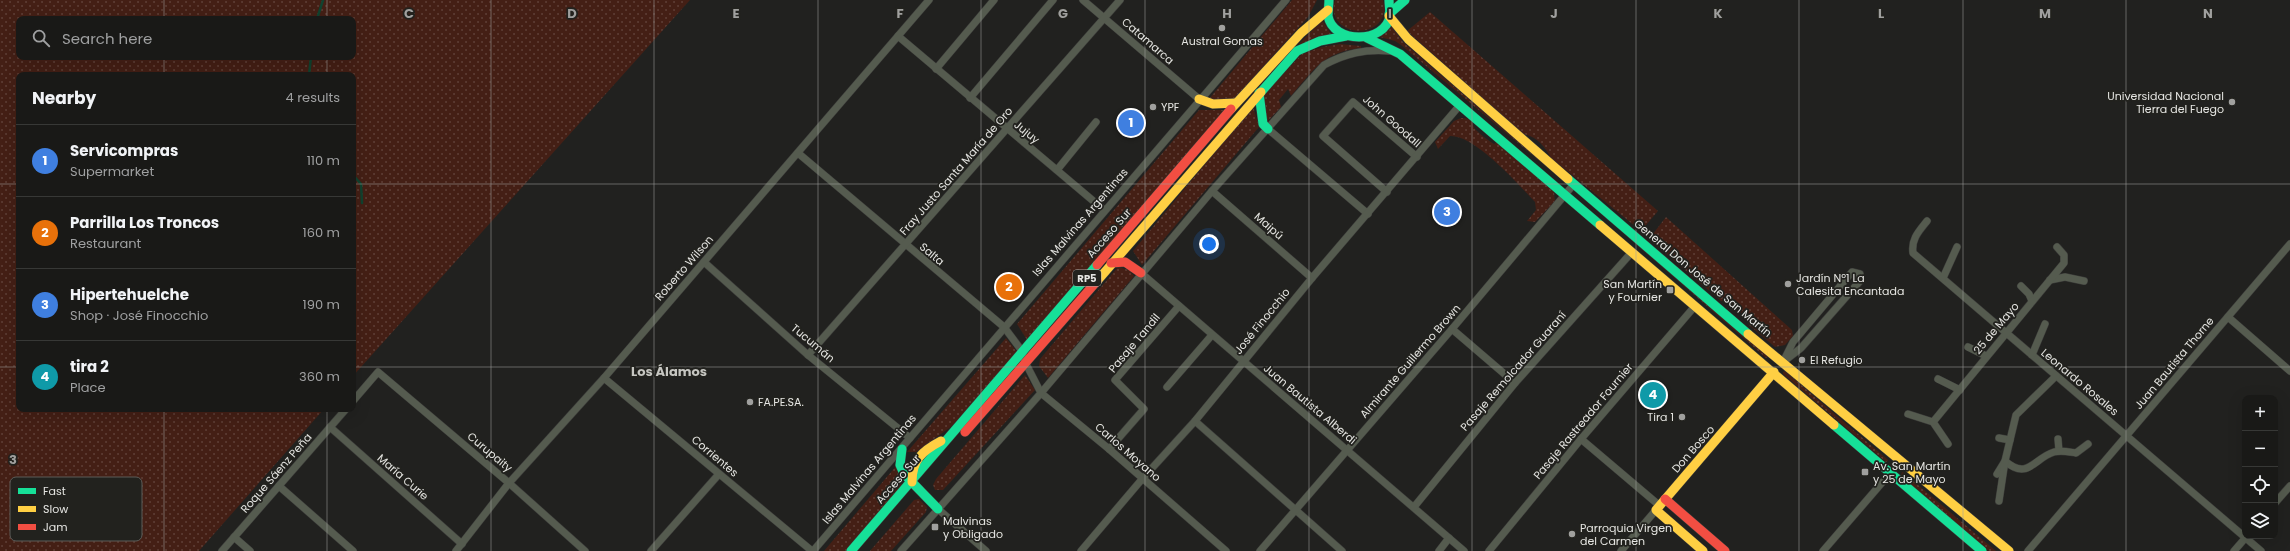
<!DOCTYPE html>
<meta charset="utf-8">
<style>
body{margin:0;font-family:Poppins,sans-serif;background:#262624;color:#f1f3f6}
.controls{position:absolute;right:12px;bottom:12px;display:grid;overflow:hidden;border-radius:8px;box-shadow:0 4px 16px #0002}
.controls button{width:36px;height:36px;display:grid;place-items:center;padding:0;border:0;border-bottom:1px solid #373836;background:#191917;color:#f1f3f6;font:20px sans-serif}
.you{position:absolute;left:1209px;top:244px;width:14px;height:14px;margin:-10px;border:3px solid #fff;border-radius:50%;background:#1a73e8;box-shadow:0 0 0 6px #1a73e833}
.badge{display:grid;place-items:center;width:26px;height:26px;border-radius:50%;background:#7c3aed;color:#fff;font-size:13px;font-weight:700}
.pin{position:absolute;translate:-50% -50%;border:2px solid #fff;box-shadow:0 1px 4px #0006}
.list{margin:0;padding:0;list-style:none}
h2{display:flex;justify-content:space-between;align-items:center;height:52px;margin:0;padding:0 16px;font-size:17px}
h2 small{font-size:13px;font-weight:400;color:#9fa0a1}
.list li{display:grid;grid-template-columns:26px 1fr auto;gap:12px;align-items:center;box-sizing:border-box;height:72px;padding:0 16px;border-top:1px solid #373836}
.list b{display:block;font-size:15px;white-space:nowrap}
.list p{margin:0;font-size:13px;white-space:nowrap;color:#9fa0a1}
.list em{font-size:13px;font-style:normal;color:#9fa0a1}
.icon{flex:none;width:22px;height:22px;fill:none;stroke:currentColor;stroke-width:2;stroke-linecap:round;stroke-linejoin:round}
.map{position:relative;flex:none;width:2290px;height:551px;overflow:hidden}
.search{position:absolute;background:#191917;box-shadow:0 4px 16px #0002;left:16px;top:16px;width:340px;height:44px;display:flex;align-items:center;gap:10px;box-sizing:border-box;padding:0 14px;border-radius:8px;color:#9fa0a1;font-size:15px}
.panel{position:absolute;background:#191917;box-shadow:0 4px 16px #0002;left:16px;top:72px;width:340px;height:340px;border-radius:8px}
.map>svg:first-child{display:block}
</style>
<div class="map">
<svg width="2290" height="551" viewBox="0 0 2290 551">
<defs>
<pattern id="park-dots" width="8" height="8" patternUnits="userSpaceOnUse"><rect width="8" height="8" fill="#441f15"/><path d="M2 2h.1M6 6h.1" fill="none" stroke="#5f3f37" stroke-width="1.8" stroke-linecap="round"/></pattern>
</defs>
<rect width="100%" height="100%" fill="#21211f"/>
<g fill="url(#park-dots)" fill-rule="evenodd">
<path d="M0 0H690L353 376V75H19V409H324L199 551H0ZM19 19H353V57H19Z"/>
<polygon points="1292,0 1317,0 1308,17 1233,100 1208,100"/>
<path d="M1335 0H1383C1394 42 1323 40 1335 0Z"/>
<path d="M1430 12 1658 211 1641 231 1551 158C1545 147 1537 136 1523 134L1407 31Z"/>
<polygon points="1322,20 1331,34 1293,50"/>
<polygon points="1392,27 1403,42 1561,179 1401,45 1395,41 1380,37"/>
<path d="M1340 44 1361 46V48C1324 52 1314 69 1291 96L1288 89 1279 100 1281 107 1267 122 1264 95 1302 54 1322 47Z"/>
<polygon points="1253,106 1259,127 1142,265 1133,251"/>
<polygon points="1199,110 1225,110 1027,340 1017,324"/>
<path d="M1461 118C1476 118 1470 125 1477 131 1482 136 1488 140 1494 144L1497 142 1554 192 1555 201 1535 222 1527 221 1536 210 1535 202C1518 184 1475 135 1450 136L1438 149 1435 142 1454 121Z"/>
<polygon points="1578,193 1769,356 1766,358"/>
<polygon points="1666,217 1792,330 1793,336 1785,345 1775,347 1749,325 1746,317 1729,302 1721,301 1649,239"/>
<polygon points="1118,267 1129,270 1134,276 1048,378 1039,366 1040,359"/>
<polygon points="1006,338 1017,352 952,426 916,452 907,452"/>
<polygon points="1785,371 1888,460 1888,461 1886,462 1783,374 1783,372"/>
<polygon points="1025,375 1035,390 943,490 935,490 933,485 936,479"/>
<polygon points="897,465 898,477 903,486 847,551 824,551"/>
<polygon points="1902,472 1904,473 1996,551 1989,551 1901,476"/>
<polygon points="919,499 927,507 926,512 891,551 870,551 914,500"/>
</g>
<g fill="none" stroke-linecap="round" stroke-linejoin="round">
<g stroke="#11422f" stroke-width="2.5">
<polyline points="317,19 323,0"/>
<polyline points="309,75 311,57"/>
<polyline points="353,175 361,184 362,203"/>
</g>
<defs>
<g id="street">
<polyline points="1083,0 1199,99"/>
<polyline points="898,36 1104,210"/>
<polyline points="936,69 994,0"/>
<polyline points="970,98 1053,0"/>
<polyline points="1268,129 1368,214"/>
<polyline points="798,153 1004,327 1022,351 1025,362 1041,393 1109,449 1226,551"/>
<polyline points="1057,170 1096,122"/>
<polyline points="1212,191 1312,278"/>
<polyline points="1387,192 1323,136 1353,102 1417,157"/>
<path d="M1927 221C1919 231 1911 239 1913 253L2261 551"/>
<polyline points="704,262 808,355 910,438"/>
<polygon points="1852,272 1860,274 1860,281 1801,348 1783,362 1793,342"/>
<polyline points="1141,273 1464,551"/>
<polyline points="1943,278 1957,247"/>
<polyline points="2050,280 2065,277 2084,281"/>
<polyline points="2021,286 2029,294 2032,301"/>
<polyline points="2228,317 2290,371"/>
<polyline points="1452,329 1515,383"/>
<polyline points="1968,347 1986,356"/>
<polyline points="808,355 1120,0"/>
<polyline points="2032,355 2045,324"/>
<polyline points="604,378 812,551"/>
<polyline points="1938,379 1960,390"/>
<polyline points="1167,387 1212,335"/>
<polyline points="353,401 378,372 509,483 585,551"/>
<polyline points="1908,414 1933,422 1948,444"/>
<polyline points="1195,421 1342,551"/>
<polyline points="1933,422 2064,263 2064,255 2057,247"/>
<polyline points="330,427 462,544"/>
<polyline points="1999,438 2010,440"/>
<polyline points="1581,439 1660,506"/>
<polyline points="2058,439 2059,451"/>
<polyline points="1109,449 1144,409 1115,380 1179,306"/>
<path d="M1997 474 2005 461C2028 481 2034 458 2054 452 2061 450 2069 452 2076 453L2088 444"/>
<polyline points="279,486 353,551"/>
<polyline points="1999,501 2005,461 2016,415 2056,376"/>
<polyline points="2275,503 2290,486"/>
<polyline points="1414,507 1515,383 1632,252"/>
<polyline points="938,509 986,551"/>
<polyline points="234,537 250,551"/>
<polyline points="222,551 346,409"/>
<polyline points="456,551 509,483 604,378 929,0"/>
<polyline points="651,551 719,474"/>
<polyline points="813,551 1286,0"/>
<path d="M901 551 1041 393 1212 191 1324 65C1346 53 1365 49 1390 51"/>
<polyline points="1081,551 1143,478 1195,421 1312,278 1460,105"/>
<polyline points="1260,551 1452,329 1574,184"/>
<polyline points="1439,551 1449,538"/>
<polyline points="1489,551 1581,439 1695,306"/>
<polyline points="1621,551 1656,510"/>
<polyline points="1823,551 1899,463"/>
<polyline points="2028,551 2290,244"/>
<polyline points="2234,551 2247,536"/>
</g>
<g id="fast">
<path d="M1329 0C1329 5 1328 11 1328 16 1333 44 1385 44 1390 16 1390 11 1389 5 1389 0"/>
<polyline points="1389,14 1405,0"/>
<polyline points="1367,38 1400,54 1600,225"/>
<polyline points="1261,92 1297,51 1320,41 1346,36"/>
<polyline points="1259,93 1263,124 1268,129"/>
<polyline points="1568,179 1748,334"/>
<polyline points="1834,425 1982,551"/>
<polyline points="902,449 900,465 904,474 938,509"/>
<polyline points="851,551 1097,265"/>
</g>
<g id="slow">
<polyline points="1389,16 1408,39 1568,179"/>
<polyline points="1199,99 1213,104 1236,103"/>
<polyline points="1231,109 1301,33 1328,10"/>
<polyline points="1600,225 1834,425"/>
<polyline points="1097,281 1261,92"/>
<polyline points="1748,334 2009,551"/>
<path d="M912 482C912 460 922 451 941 441"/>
<polyline points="1703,551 1656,510 1774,372"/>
</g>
<g id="jam">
<polyline points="1111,263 1125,262 1141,273"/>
<polyline points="1097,265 1231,109"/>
<polyline points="965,432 1097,281"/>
<polyline points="1665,499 1725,551"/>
</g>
</defs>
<use href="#street" stroke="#3c3c3a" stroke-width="8"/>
<use href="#fast" stroke="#3c3c3a" stroke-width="10"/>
<use href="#slow" stroke="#3c3c3a" stroke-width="10"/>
<use href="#jam" stroke="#3c3c3a" stroke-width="10"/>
<use href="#street" stroke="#555b4f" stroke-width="7"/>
<use href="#fast" stroke="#16e098" stroke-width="9"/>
<use href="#slow" stroke="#ffcf43" stroke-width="9"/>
<use href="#jam" stroke="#f24e42" stroke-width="9"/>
</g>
<path fill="none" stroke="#a0a09e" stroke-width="1" stroke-opacity="0.55" d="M164 0V19M327 0V19M491 0V551M654 0V551M818 0V551M981 0V551M1145 0V551M1309 0V551M1472 0V551M1636 0V551M1799 0V551M1963 0V551M2126 0V551M164 57V75M327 57V75M0 184H19M353 184H2290M0 367H19M353 367H2290M164 409V551M327 409V551"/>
<g fill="#a0a09e" stroke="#22221e" stroke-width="1.5">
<circle cx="1222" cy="28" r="4"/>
<circle cx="2232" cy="102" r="4"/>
<circle cx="1153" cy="107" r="4"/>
<circle cx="1788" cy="284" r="4"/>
<rect x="1666" y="286" width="8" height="8" rx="2"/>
<circle cx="1802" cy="360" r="4"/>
<circle cx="750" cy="402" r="4"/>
<circle cx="1682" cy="417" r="4"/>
<rect x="1861" y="468" width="8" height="8" rx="2"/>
<rect x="931" y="523" width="8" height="8" rx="2"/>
<circle cx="1572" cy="534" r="4"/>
</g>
<g text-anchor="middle" stroke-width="3.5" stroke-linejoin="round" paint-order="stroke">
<rect fill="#22221e" stroke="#aaaaa7" stroke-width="1" x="1073" y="270" width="28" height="16" rx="3"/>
<g font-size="10" font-weight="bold" fill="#e5e5e2">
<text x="1087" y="282">RP5</text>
</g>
<g font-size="11" fill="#e5e5e2" stroke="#22221e">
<text transform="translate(1148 41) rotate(41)" y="4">Catamarca</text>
<text transform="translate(1392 121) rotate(41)" y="4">John Goodall</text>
<text transform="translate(1027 132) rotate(39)" y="4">Jujuy</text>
<text transform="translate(956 171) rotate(-49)" y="4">Fray Justo Santa María de Oro</text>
<text transform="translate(1080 222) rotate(-49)" y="4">Islas Malvinas Argentinas</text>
<text transform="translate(1269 226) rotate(41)" y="4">Maipú</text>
<text transform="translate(1109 233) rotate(-49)" y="4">Acceso Sur</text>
<text transform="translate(932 254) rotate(40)" y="4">Salta</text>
<text transform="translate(684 268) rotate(-49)" y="4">Roberto Wilson</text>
<text transform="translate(1703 278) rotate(40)" y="4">General Don José de San Martín</text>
<text transform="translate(1262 321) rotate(-51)" y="4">José Finocchio</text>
<text transform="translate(1996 328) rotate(-50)" y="4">25 de Mayo</text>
<text transform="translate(813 343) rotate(40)" y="4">Tucumán</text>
<text transform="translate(1134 343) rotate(-50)" y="4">Pasaje Tandil</text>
<text transform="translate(1410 361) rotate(-49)" y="4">Almirante Guillermo Brown</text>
<text transform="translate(2174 363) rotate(-50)" y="4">Juan Bautista Thorne</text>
<text transform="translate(1513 371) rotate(-49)" y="4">Pasaje Remolcador Guaraní</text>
<text transform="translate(2080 382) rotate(40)" y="4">Leonardo Rosales</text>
<text transform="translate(1310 404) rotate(40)" y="4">Juan Bautista Alberdi</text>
<text transform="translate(1583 421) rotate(-50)" y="4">Pasaje Rastreador Fournier</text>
<text transform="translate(1693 449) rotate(-49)" y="4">Don Bosco</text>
<text transform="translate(490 452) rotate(40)" y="4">Curupaity</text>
<text transform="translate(1128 452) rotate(41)" y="4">Carlos Moyano</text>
<text transform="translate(715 456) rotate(40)" y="4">Corrientes</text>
<text transform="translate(869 469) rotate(-50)" y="4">Islas Malvinas Argentinas</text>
<text transform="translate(276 473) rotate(-49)" y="4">Roque Sáenz Peña</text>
<text transform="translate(403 477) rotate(41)" y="4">María Curie</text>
<text transform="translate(898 479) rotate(-49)" y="4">Acceso Sur</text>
</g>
<g font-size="11" fill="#e5e5e2" stroke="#22221e" text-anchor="start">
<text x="1222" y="45" text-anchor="middle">Austral Gomas</text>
<text x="2224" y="100" text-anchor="end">Universidad Nacional<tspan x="2224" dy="13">Tierra del Fuego</tspan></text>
<text x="1161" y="111">YPF</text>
<text x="1796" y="282">Jardín Nº1 La<tspan x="1796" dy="13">Calesita Encantada</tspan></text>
<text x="1662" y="288" text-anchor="end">San Martín<tspan x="1662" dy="13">y Fournier</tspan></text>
<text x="1810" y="364">El Refugio</text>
<text x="758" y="406">FA.PE.SA.</text>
<text x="1674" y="421" text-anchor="end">Tira 1</text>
<text x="1873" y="470">Av. San Martín<tspan x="1873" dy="13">y 25 de Mayo</tspan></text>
<text x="943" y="525">Malvinas<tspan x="943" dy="13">y Obligado</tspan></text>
<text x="1580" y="532">Parroquia Virgen<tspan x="1580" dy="13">del Carmen</tspan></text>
</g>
<g font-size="13" font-weight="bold" fill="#c6c6c1" stroke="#22221e">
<text x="669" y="376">Los Álamos</text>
</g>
</g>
<rect x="10" y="477" width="132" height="64" rx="6" fill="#22221e" stroke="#5c5c59" stroke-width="1"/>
<rect x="18" y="488" width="18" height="6" fill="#16e098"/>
<rect x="18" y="506" width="18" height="6" fill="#ffcf43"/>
<rect x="18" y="524" width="18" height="6" fill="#f24e42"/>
<g font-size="11" fill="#e5e5e2">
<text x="43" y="495">Fast</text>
<text x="43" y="513">Slow</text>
<text x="43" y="531">Jam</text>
</g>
<g font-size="13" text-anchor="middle" font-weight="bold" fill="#a0a09e" stroke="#22221e" stroke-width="3.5" stroke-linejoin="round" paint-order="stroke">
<text x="409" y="18">C</text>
<text x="572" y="18">D</text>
<text x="736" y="18">E</text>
<text x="900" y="18">F</text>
<text x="1063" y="18">G</text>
<text x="1227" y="18">H</text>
<text x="1390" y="18">I</text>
<text x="1554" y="18">J</text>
<text x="1718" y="18">K</text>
<text x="1881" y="18">L</text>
<text x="2045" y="18">M</text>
<text x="2208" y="18">N</text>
<text x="13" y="464">3</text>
</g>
</svg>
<div class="controls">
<button>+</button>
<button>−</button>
<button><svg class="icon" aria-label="locate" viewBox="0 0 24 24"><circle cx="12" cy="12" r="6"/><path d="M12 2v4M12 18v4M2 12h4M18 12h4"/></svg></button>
<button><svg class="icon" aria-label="layers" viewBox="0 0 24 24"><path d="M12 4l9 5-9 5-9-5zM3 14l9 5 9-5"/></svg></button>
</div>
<div class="you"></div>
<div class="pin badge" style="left:1131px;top:123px;background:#3f7fe0">1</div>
<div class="pin badge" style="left:1009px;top:287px;background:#e8710a">2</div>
<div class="pin badge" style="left:1447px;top:212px;background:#3f7fe0">3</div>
<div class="pin badge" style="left:1653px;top:395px;background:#0f9aa8">4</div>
<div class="search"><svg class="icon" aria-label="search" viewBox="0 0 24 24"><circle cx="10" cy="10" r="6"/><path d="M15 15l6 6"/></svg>Search here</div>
<section class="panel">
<h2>Nearby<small>4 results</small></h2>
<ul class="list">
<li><span class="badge" style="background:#3f7fe0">1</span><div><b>Servicompras</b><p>Supermarket</p></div><em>110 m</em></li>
<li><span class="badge" style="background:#e8710a">2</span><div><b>Parrilla Los Troncos</b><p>Restaurant</p></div><em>160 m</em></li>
<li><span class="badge" style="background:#3f7fe0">3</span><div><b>Hipertehuelche</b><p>Shop · José Finocchio</p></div><em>190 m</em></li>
<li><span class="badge" style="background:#0f9aa8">4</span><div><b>tira 2</b><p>Place</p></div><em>360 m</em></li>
</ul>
</section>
</div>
